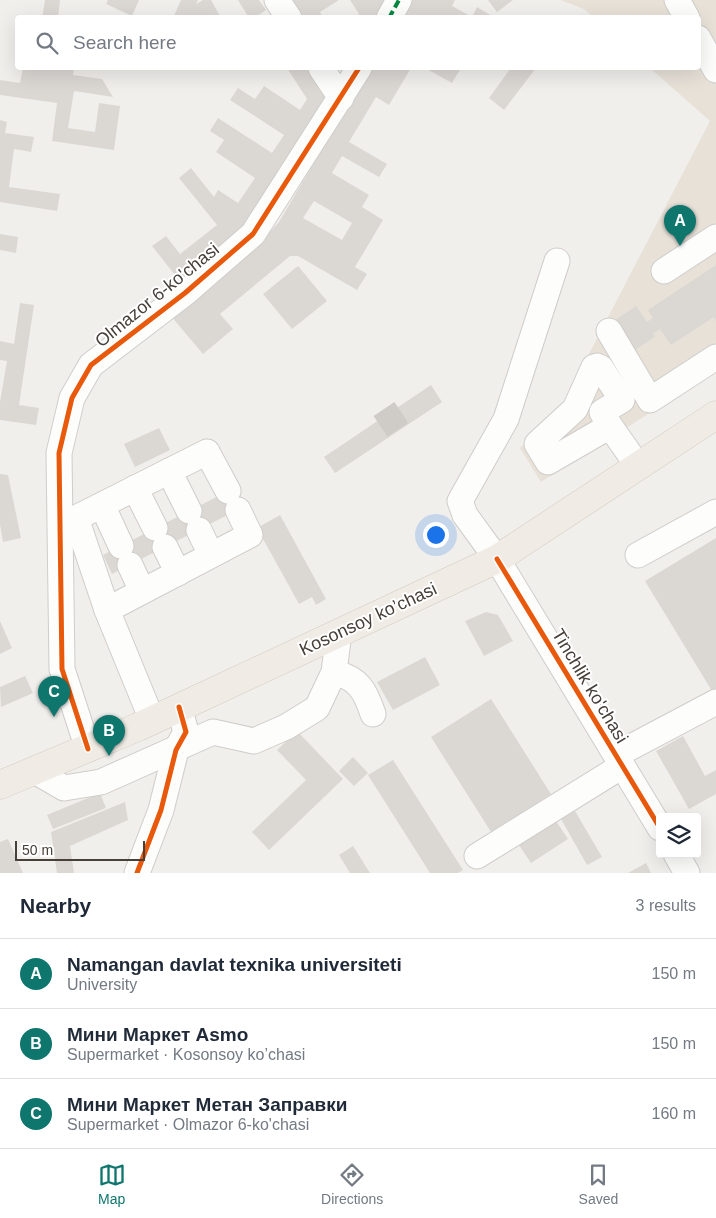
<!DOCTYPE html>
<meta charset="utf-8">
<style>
body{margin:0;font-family:Helvetica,sans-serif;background:#f6f6f7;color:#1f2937}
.controls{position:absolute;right:15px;bottom:15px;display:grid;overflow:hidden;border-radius:5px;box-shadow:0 5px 20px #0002}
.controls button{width:45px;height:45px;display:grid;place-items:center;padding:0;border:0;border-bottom:1px solid #e0e1e3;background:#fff;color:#1f2937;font:25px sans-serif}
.scale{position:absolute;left:15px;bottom:12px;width:130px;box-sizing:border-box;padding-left:5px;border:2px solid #474039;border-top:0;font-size:14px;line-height:18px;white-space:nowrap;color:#474039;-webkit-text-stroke:4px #fff;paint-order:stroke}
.you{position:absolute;left:435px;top:534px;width:18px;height:18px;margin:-12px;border:4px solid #fff;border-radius:50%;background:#1a73e8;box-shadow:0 0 0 8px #1a73e833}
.badge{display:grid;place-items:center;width:32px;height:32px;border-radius:50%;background:#0f766e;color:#fff;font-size:16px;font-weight:700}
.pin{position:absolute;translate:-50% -41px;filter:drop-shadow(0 1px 2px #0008)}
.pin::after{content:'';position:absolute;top:26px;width:18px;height:15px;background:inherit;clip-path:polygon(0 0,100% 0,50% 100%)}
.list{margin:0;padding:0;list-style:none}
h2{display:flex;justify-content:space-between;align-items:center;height:65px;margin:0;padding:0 20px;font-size:21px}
h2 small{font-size:16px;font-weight:400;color:#747a83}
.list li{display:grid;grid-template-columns:32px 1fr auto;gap:15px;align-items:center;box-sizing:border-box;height:70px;padding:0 20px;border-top:1px solid #e0e1e3}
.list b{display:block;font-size:19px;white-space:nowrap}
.list p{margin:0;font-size:16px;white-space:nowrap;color:#747a83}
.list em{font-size:16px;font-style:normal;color:#747a83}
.icon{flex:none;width:28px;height:28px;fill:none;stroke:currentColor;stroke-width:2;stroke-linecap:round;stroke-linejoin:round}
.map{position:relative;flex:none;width:716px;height:873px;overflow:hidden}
.search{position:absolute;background:#fff;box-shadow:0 5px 20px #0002;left:15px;right:15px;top:15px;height:55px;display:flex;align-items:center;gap:12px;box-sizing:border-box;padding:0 18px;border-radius:5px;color:#747a83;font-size:19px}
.sheet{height:275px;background:#fff}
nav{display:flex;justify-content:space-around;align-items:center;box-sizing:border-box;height:70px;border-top:1px solid #e0e1e3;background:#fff;font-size:14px;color:#747a83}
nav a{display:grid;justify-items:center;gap:2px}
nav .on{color:#0f766e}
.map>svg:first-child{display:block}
</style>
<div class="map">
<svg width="716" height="873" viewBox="0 0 716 873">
<rect width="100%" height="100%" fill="#f1efec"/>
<polygon fill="#e7e1d8" points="560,0 716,0 716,371 541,482 520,448 565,400 710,121 650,68 698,68 698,18 593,17 584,9"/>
<g fill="#dbd8d4" fill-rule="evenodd">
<polygon points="45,0 60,0 58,18 42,18"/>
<polygon points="108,0 139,0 132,16 106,4"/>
<polygon points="181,0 198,0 196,4 203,0 211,0 221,18 173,18"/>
<polygon points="238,0 259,0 266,10 254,18 249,18"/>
<polygon points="288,0 339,0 320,12 323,18 299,18"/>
<polygon points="350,0 388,0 377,18 354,18 359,14"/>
<polygon points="409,0 455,0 452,6 472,17 477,7 492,16 491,18 399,18"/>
<polygon points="488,0 513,0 497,12"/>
<polygon points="23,68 74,68 73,75 102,79 113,97 74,91 68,128 95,132 99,103 120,106 114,150 52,141 57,103 0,95 0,80 20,83"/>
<polygon points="287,68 306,68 327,100 241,231 179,280 152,246 166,236 180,254 217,225 179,178 191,168 214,197 218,190 238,203 255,178 216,152 224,140 210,131 218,118 272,153 284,135 230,100 238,88 255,99 264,86 300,110 307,99"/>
<path d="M370 68H411L389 105 376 97 349 142 387 164 379 177 342 156 332 173 369 195 362 207 383 220 355 267 367 274 357 290 298 256H290L220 314 233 329 203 354 170 315 270 232 279 222ZM314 201 352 223 342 240 303 218Z"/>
<polygon points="425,68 461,68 452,83"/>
<polygon points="511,68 536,68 504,110 489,98"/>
<polygon points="0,120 7,122 5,133 34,137 31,152 14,149 9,187 60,194 57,211 0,202"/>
<polygon points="0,234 18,237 16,253 0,250"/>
<polygon points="716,265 716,321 714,317 671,345 660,329 653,334 655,337 635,350 615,320 636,306 647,322 653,318 648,310"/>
<polygon points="298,266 327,301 292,329 263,294"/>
<polygon points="20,303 34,305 19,405 39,408 36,425 0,420 0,402 7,361 0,360 0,341 14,344"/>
<polygon points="431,385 442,402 335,473 324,457"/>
<polygon points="159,428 170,450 135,467 124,444"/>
<polygon points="0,474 8,475 21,538 3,542 0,525"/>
<polygon points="236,487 245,506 112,574 103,555"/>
<polygon points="280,515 326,599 316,605 312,597 299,604 257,528"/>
<polygon points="716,538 716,689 712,691 645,581"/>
<polygon points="486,612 498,615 513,641 484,656 465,621"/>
<polygon points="0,621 12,648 0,654"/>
<polygon points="425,657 440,685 393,710 377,682"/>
<polygon points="25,676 33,693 1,707 0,687"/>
<polygon points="491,699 551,794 491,832 431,737"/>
<polygon points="297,731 343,779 269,850 252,832 306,780 277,750"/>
<polygon points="683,736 705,776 716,770 716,794 689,809 656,751"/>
<polygon points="353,757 368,773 354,786 339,771"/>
<polygon points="393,760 463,870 458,873 430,873 368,775"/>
<polygon points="100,793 106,808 53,829 47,815"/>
<polygon points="125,802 128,820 70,846 74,873 57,873 51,832"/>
<polygon points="575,811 602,857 587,865 561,819"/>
<polygon points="556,821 568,839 531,863 519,845"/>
<polygon points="8,839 23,873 0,873 0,842"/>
<polygon points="353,846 370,873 350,873 339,855"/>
<polygon points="646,863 651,873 628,873"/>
</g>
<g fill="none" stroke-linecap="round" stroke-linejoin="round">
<polyline stroke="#cfccc8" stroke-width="25" stroke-dasharray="25 12" stroke-linecap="butt" points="384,409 402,436"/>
<defs>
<g id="minor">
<polyline points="277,0 289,18"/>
<polyline points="677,0 687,18"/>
<polyline points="389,18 399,0"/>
<polyline points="698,38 716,70"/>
<polyline points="321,68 341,98"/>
<polyline points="557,261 506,419 460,501 465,515 497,559 660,828"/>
<polyline points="664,271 716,237"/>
<polyline points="609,331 650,400 716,357"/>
<polyline points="610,426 602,412 622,400 601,368 597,366 594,367 575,409 537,444 548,462 610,426 638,466"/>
<polyline points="169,471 189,511"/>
<polyline points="135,488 155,528"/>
<polyline points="102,505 121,546"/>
<polyline points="199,530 211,555"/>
<polyline points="165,547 178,573"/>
<polyline points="638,555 716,512"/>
<polyline points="130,565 142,591"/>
<polyline points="107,610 76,518 207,452 228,491"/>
<path d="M334 672C359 679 365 690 373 714"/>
<polyline points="152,720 107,610 250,535 238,510"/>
<polyline points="88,749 62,669 59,453 72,398 91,365 185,293 253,234 359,68"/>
<polyline points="616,755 716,702"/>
<polyline points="33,770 64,788 101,782 213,732 254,741 286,727 317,708 334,672 339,632"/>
<polyline points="676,854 687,873"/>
<polyline points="477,856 622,766"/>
<polyline points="137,873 161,810 176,750 186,732 179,707"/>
</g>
<polyline id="major" points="0,785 138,727 497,559 716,415"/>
</defs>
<use href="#minor" stroke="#cfcdca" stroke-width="27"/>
<use href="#major" stroke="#d2c9bb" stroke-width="29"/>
<use href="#minor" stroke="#fdfdfc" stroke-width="25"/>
<use href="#major" stroke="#f0ece5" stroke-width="28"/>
<polyline stroke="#00873e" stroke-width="4" stroke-dasharray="8 4" stroke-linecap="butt" points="389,18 399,0"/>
<defs>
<g id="cycleway">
<polyline points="497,559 660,828"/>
<polyline points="88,749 62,669 59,453 72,398 91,365 185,293 253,234 359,68"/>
<polyline points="137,873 161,810 176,750 186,732 179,707"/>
</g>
</defs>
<use href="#cycleway" stroke="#fff" stroke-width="8"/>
<use href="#cycleway" stroke="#e8590c" stroke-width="5"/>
</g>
<g text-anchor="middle" stroke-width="4" stroke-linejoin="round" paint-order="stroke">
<g font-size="18" fill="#474039" stroke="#fff">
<text transform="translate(157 295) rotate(-39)" y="6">Olmazor 6-ko'chasi</text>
<text transform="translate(368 619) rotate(-25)" y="6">Kosonsoy ko’chasi</text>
<text transform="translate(590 686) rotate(59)" y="6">Tinchlik ko'chasi</text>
</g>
</g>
</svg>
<div class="controls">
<button><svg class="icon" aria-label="layers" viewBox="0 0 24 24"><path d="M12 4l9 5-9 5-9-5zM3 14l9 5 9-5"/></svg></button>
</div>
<div class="scale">50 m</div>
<div class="you"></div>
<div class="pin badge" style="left:680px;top:246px">A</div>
<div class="pin badge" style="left:109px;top:756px">B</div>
<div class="pin badge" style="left:54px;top:717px">C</div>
<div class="search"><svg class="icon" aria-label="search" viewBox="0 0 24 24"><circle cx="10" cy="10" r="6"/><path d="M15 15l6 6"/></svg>Search here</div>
</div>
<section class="sheet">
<h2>Nearby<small>3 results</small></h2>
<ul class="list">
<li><span class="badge">A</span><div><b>Namangan davlat texnika universiteti</b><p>University</p></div><em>150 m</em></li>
<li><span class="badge">B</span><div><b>Мини Маркет Asmo</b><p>Supermarket · Kosonsoy ko’chasi</p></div><em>150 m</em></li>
<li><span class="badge">C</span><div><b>Мини Маркет Метан Заправки</b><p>Supermarket · Olmazor 6-ko'chasi</p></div><em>160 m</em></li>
</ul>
</section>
<nav>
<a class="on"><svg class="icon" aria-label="map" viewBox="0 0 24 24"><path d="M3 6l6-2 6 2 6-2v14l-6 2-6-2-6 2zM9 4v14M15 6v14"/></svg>Map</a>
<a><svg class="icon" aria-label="directions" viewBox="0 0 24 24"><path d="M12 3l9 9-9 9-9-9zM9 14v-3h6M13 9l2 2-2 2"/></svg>Directions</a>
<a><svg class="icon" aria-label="saved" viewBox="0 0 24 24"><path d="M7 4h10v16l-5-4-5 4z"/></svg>Saved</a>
</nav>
